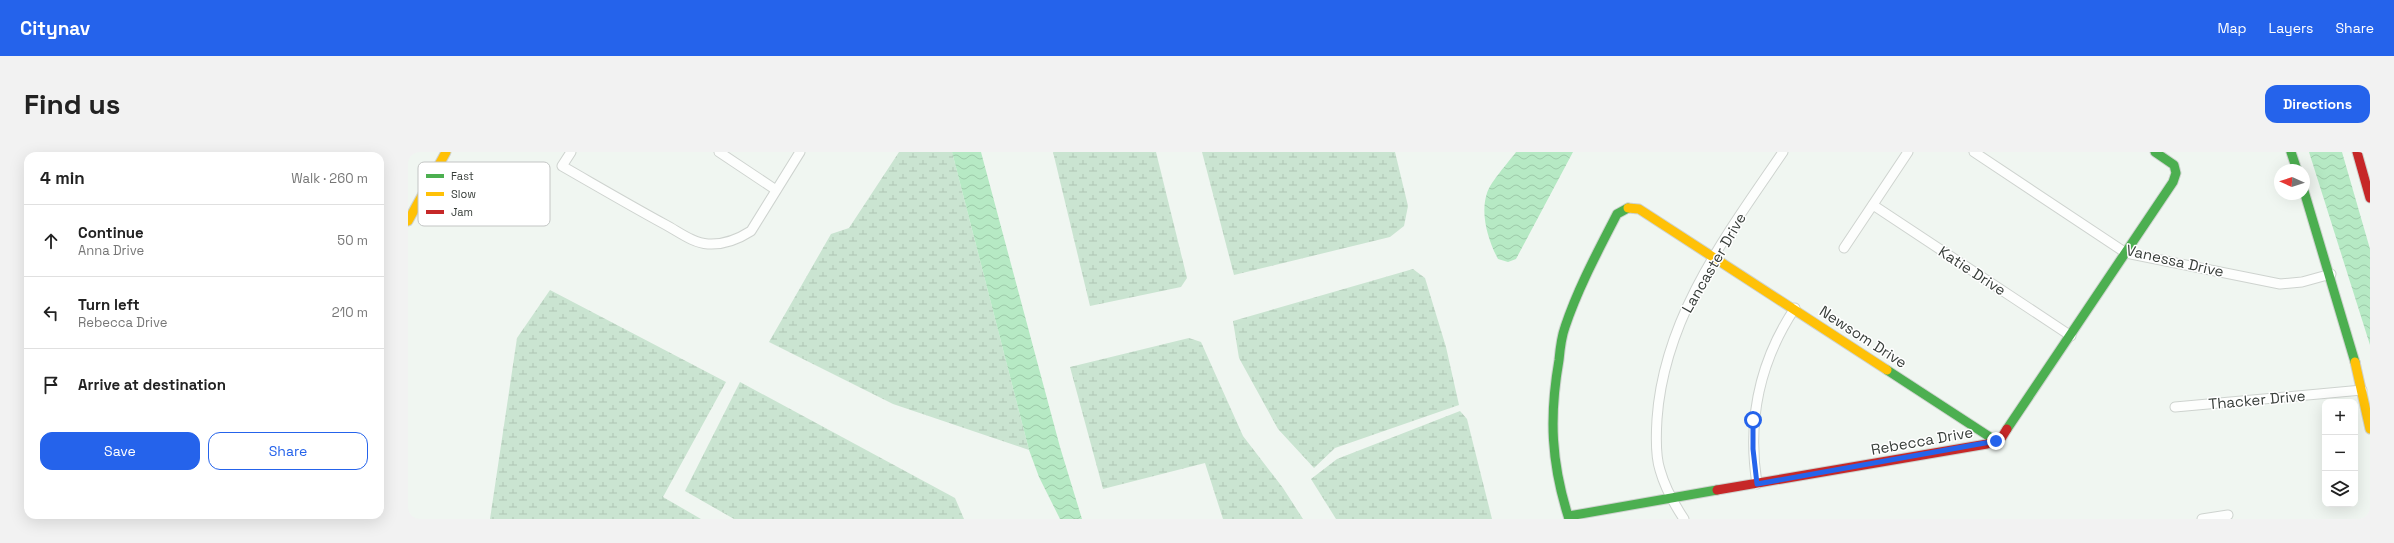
<!DOCTYPE html>
<meta charset="utf-8">
<style>
body{margin:0;font-family:"Space Grotesk",sans-serif;background:#f2f2f2;color:#222}
.controls{position:absolute;right:12px;bottom:12px;display:grid;overflow:hidden;border-radius:8px;box-shadow:0 4px 16px #0002}
.controls button{width:36px;height:36px;display:grid;place-items:center;padding:0;border:0;border-bottom:1px solid #e0e0e0;background:#fff;color:#222;font:20px sans-serif}
.compass{position:absolute;left:1866px;top:12px;width:36px;height:36px;border-radius:50%;background:#fff;box-shadow:0 4px 16px #0002;rotate:273deg}
.stop{position:absolute;width:12px;height:12px;margin:-9px;border:3px solid #2563eb;border-radius:50%;background:#fff}
.stop.end{background:#2563eb;border-color:#fff;box-shadow:0 1px 4px #0008}
.list{margin:0;padding:0;list-style:none}
h2{display:flex;justify-content:space-between;align-items:center;height:52px;margin:0;padding:0 16px;font-size:17px}
h2 small{font-size:13px;font-weight:400;color:#767676}
.list li{display:grid;grid-template-columns:26px 1fr auto;gap:12px;align-items:center;box-sizing:border-box;height:72px;padding:0 16px;border-top:1px solid #e0e0e0}
.list b{display:block;font-size:15px;white-space:nowrap}
.list p{margin:0;font-size:13px;white-space:nowrap;color:#767676}
.list em{font-size:13px;font-style:normal;color:#767676}
.actions{display:flex;gap:8px;padding:12px 16px}
.actions a{flex:1;padding:9px 0;border:1px solid #2563eb;border-radius:12px;text-align:center;font-size:14px;color:#2563eb}
.actions .main{background:#2563eb;color:#fff}
.icon{flex:none;width:22px;height:22px;fill:none;stroke:currentColor;stroke-width:2;stroke-linecap:round;stroke-linejoin:round}
.map{position:relative;flex:none;width:1962px;height:367px;overflow:hidden;border-radius:12px}
header{display:flex;align-items:center;gap:24px;box-sizing:border-box;height:56px;padding:0 20px;background:#2563eb;color:#fff}
header strong{font-size:19px}
nav{display:flex;gap:22px;margin-inline-start:auto;font-size:14px}
.intro{display:flex;align-items:center;justify-content:space-between;box-sizing:border-box;height:96px;padding:0 24px}
h1{margin:0;font-size:28px}
.button{padding:10px 18px;border-radius:12px;background:#2563eb;color:#fff;font-size:14px;font-weight:700}
main{display:flex;gap:24px;padding:0 24px}
aside{flex:1;background:#fff;border-radius:12px;box-shadow:0 4px 16px #0002}
.map>svg:first-child{display:block}
</style>
<header>
<strong>Citynav</strong>
<nav><a>Map</a><a>Layers</a><a>Share</a></nav>
</header>
<div class="intro"><h1>Find us</h1><a class="button">Directions</a></div>
<main>
<aside>
<h2>4 min<small>Walk · 260 m</small></h2>
<ul class="list">
<li><svg class="icon" aria-label="ahead" viewBox="0 0 24 24"><path d="M12 20V5M6 11l6-6 6 6"/></svg><div><b>Continue</b><p>Anna Drive</p></div><em>50 m</em></li>
<li><svg class="icon" aria-label="left" viewBox="0 0 24 24"><path d="M17 20v-9H6M10 6l-5 5 5 5"/></svg><div><b>Turn left</b><p>Rebecca Drive</p></div><em>210 m</em></li>
<li><svg class="icon" aria-label="arrive" viewBox="0 0 24 24"><path d="M6 21V4h12l-3 4 3 4H6"/></svg><div><b>Arrive at destination</b></div></li>
</ul>
<div class="actions"><a class="main">Save</a><a>Share</a></div>
</aside>
<div class="map">
<svg width="1962" height="367" viewBox="0 0 1962 367">
<defs>
<pattern id="wetland-marsh" width="20" height="14" patternUnits="userSpaceOnUse"><rect width="20" height="14" fill="#cae4d1"/><path d="M1 5h8M5 5V1M11 12h8M15 12V8" fill="none" stroke="#aec5b4"/></pattern>
<pattern id="water-waves" width="16" height="10" patternUnits="userSpaceOnUse"><rect width="16" height="10" fill="#b6e9c4"/><path d="M0 5q4-4 8 0t8 0" fill="none" stroke="#9dc9a9"/></pattern>
</defs>
<rect width="100%" height="100%" fill="#f0f6f1"/>
<g fill="url(#wetland-marsh)">
<polygon points="491,0 544,0 621,298 485,252 361,190 423,82 441,76"/>
<polygon points="645,0 748,0 779,126 773,135 682,154"/>
<polygon points="794,0 987,0 1000,54 996,74 982,85 826,123"/>
<polygon points="1005,117 1017,126 1038,195 1051,253 927,296 906,316 870,277 831,206 825,169"/>
<polygon points="142,138 318,230 255,345 293,367 82,367 109,186"/>
<polygon points="781,186 793,190 835,284 875,336 895,367 815,367 797,311 695,337 662,215"/>
<polygon points="332,230 547,346 556,367 326,367 277,339"/>
<polygon points="1052,259 1059,267 1084,367 928,367 903,327 929,307"/>
</g>
<g fill="url(#water-waves)">
<polygon points="544,0 573,0 652,295 674,367 652,367 631,325 621,298"/>
<path d="M1108 0H1165L1108 107 1100 110 1090 107C1080 88 1072 62 1079 41 1083 29 1100 11 1108 0Z"/>
<polygon points="1901,0 1934,0 1962,97 1962,193"/>
</g>
<g fill="none" stroke-linecap="round" stroke-linejoin="round">
<defs>
<g id="street">
<path d="M163 0 154 14C189 34 223 54 258 73 271 80 285 91 300 92 316 93 329 88 343 79L392 0"/>
<polyline points="311,0 368,38"/>
<polyline points="1566,0 1718,101 1872,132 1894,130 1923,122"/>
<polyline points="1465,53 1663,184"/>
<polyline points="1436,96 1500,0"/>
<polyline points="1767,255 1954,238"/>
<path d="M1349 332C1339 268 1351 210 1387 156"/>
<path d="M1276 367C1266 352 1257 336 1252 318 1247 303 1248 283 1249 267 1256 165 1319 82 1375 0"/>
<polyline points="1794,367 1820,363"/>
</g>
<g id="fast">
<polyline points="1883,0 1889,18"/>
<polyline points="1896,39 1947,210"/>
<polyline points="1479,218 1588,289"/>
<polyline points="1599,277 1765,30 1768,21 1766,13 1747,0"/>
<polyline points="1161,364 1309,338"/>
<path d="M1161 367C1143 311 1141 265 1151 208 1152 197 1153 186 1157 175 1170 136 1190 99 1209 62L1220 56"/>
</g>
<g id="slow">
<polyline points="1220,56 1231,57 1479,218"/>
<polyline points="0,69 38,0"/>
<polyline points="1947,210 1962,277"/>
</g>
<g id="jam">
<polyline points="1949,0 1962,46"/>
<polyline points="1309,338 1579,292 1594,285 1599,277"/>
</g>
</defs>
<use href="#street" stroke="#ced3cf" stroke-width="11"/>
<use href="#fast" stroke="#ced3cf" stroke-width="11"/>
<use href="#slow" stroke="#ced3cf" stroke-width="11"/>
<use href="#jam" stroke="#ced3cf" stroke-width="11"/>
<use href="#street" stroke="#fdfefd" stroke-width="9"/>
<use href="#fast" stroke="#4caf50" stroke-width="9"/>
<use href="#slow" stroke="#ffc107" stroke-width="9"/>
<use href="#jam" stroke="#c62828" stroke-width="9"/>
</g>
<g fill="none" stroke-linecap="round" stroke-linejoin="round">
<polyline stroke="#2563eb" stroke-width="5" points="1345,268 1345,297 1349,332 1588,289"/>
</g>
<g text-anchor="middle" stroke-width="3" stroke-linejoin="round" paint-order="stroke">
<g font-size="15" fill="#383e3a" stroke="#fff">
<text transform="translate(1767 109) rotate(13)" y="5">Vanessa Drive</text>
<text transform="translate(1306 111) rotate(-60)" y="5">Lancaster Drive</text>
<text transform="translate(1564 119) rotate(33)" y="5">Katie Drive</text>
<text transform="translate(1455 185) rotate(33)" y="5">Newsom Drive</text>
<text transform="translate(1849 248) rotate(-5)" y="5">Thacker Drive</text>
<text transform="translate(1514 289) rotate(-10)" y="5">Rebecca Drive</text>
</g>
</g>
<rect x="10" y="10" width="132" height="64" rx="6" fill="#fff" stroke="#c3c5c4" stroke-width="1"/>
<rect x="18" y="22" width="18" height="4" fill="#4caf50"/>
<rect x="18" y="40" width="18" height="4" fill="#ffc107"/>
<rect x="18" y="58" width="18" height="4" fill="#c62828"/>
<g font-size="11" fill="#383e3a">
<text x="43" y="28">Fast</text>
<text x="43" y="46">Slow</text>
<text x="43" y="64">Jam</text>
</g>
</svg>
<div class="controls">
<button>+</button>
<button>−</button>
<button><svg class="icon" aria-label="layers" viewBox="0 0 24 24"><path d="M12 4l9 5-9 5-9-5zM3 14l9 5 9-5"/></svg></button>
</div>
<svg class="compass" viewBox="-18 -18 36 36"><path d="M0-13l5 13h-10z" fill="#e53935"/><path d="M0 13l5-13h-10z" fill="#767676"/></svg>
<div class="stop" style="left:1345px;top:268px"></div>
<div class="stop end" style="left:1588px;top:289px"></div>
</div>
</main>
